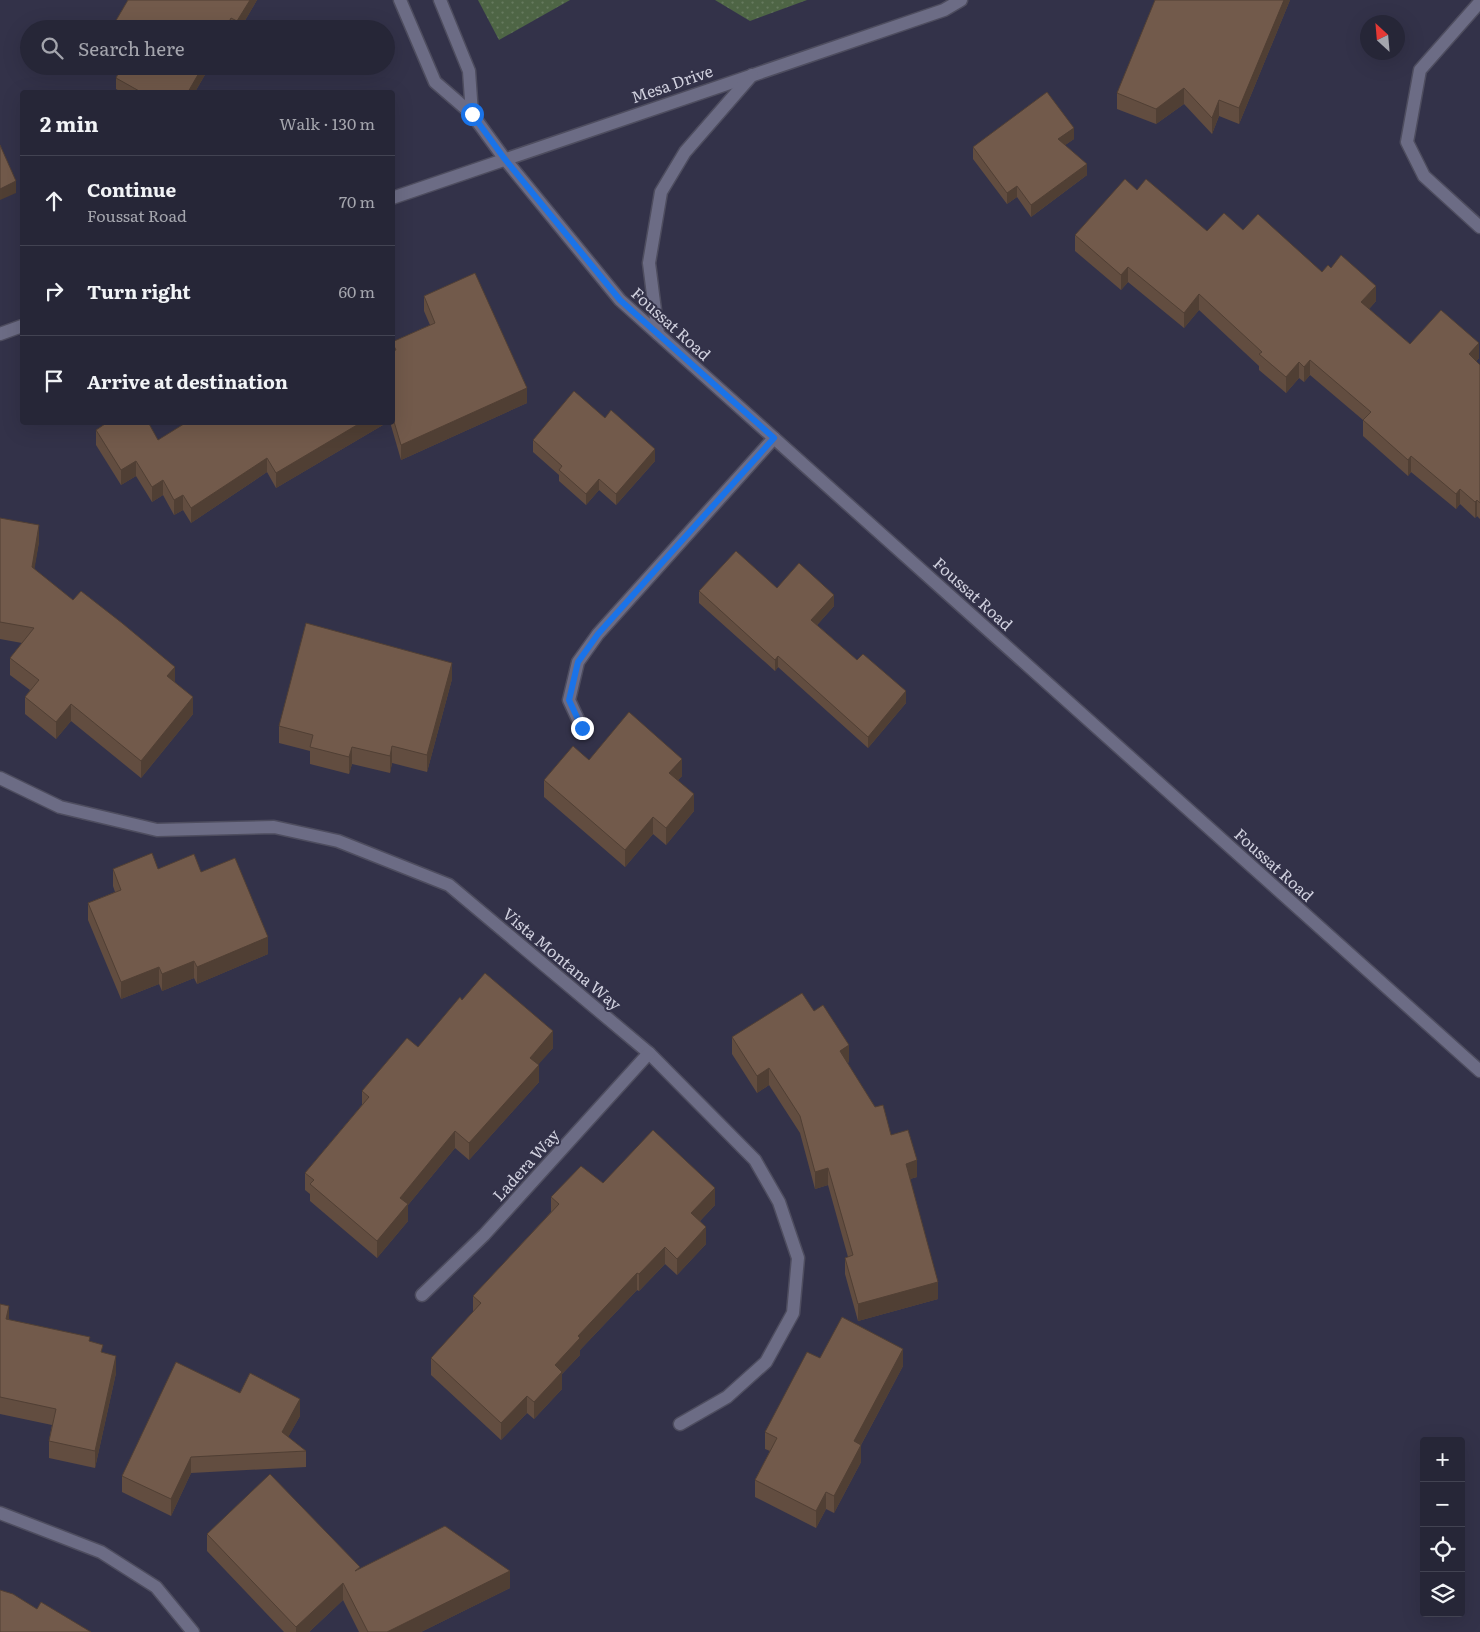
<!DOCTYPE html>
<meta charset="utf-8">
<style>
body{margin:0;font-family:Literata,serif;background:#323242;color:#f1f3f6}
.controls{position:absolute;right:15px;bottom:15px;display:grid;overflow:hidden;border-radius:5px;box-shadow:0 5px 20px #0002}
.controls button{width:45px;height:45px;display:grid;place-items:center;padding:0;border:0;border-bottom:1px solid #424352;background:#262637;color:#f1f3f6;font:25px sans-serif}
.compass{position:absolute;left:1360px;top:15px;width:45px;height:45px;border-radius:50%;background:#262637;box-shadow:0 5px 20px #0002;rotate:334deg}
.stop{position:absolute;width:15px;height:15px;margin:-11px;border:4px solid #1a73e8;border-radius:50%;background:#fff}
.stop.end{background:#1a73e8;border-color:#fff;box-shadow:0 1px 5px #0008}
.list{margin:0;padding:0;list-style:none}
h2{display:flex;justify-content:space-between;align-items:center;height:65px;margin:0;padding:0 20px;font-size:21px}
h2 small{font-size:16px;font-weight:400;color:#a4a5ad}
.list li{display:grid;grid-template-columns:32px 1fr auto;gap:15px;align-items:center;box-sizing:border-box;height:90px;padding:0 20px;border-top:1px solid #424352}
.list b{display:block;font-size:19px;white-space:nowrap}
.list p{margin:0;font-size:16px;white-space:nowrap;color:#a4a5ad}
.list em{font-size:16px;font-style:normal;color:#a4a5ad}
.icon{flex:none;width:28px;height:28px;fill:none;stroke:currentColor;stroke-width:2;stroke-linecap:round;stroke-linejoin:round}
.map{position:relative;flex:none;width:1480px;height:1632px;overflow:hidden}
.search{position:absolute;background:#262637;box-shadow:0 5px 20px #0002;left:20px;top:20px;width:375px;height:55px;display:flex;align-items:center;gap:12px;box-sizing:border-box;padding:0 18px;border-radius:28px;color:#a4a5ad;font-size:19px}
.panel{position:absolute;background:#262637;box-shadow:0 5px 20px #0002;left:20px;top:90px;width:375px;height:335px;border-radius:5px}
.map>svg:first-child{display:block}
</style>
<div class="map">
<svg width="1480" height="1632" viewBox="0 0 1480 1632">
<defs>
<pattern id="grass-dots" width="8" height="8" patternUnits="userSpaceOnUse" patternTransform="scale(1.25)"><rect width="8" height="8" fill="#4e6545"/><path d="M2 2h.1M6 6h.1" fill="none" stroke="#667a5f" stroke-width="1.8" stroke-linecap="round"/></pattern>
</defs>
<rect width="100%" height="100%" fill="#333249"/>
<g fill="url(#grass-dots)">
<polygon points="478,0 570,0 499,40"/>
<polygon points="715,0 807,0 750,21"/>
</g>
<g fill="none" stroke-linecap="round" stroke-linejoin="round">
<defs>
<polyline id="service" points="582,728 569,700 578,662 598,634 774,438"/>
<g id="minor">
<polyline points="1480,2 1420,70 1407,142 1424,176 1480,227"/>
<polyline points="0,778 60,807 157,830 274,827 338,841 449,885 649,1053 755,1160 779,1202 798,1258 793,1313 766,1362 727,1397 680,1424"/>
<polyline points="422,1295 484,1235 649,1053"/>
<polyline points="0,1513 101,1552 156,1587 193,1632"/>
</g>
<g id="secondary">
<polyline points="400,0 435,82 472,114 504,158 620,300 1480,1071"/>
<polyline points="440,0 469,71 472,114"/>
<polyline points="392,198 944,10 961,0"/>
<polyline points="0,334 22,326"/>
<polyline points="658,334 649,263 661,192 685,152 752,75"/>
</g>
</defs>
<use href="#service" stroke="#4e4d5f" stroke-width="15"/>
<use href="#minor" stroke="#4e4d5f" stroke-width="15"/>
<use href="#secondary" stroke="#4e4d5f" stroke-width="15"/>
<use href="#service" stroke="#6c6c85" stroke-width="12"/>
<use href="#minor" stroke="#6c6c85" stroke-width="12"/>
<use href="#secondary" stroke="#6c6c85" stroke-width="12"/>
</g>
<g fill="#624d40">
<polygon points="128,0 257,0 240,29 111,29"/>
<polygon points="1290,0 1239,124 1219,116 1212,134 1184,104 1156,124 1117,109 1117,93"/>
<polygon points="122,66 210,66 195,92 121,92 116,89 116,78"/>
<polygon points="1074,139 1065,145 1087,175 1031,217 1017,197 1007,204 973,159 973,147"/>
<polygon points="1137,190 1207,231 1243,230 1322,272 1331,268 1376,301 1369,309 1410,344 1479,358 1476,361 1480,365 1480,519 1477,516 1475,518 1460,504 1456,509 1411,472 1408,476 1363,436 1363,420 1310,375 1304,382 1299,378 1286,393 1259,370 1259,366 1199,310 1184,328 1128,282 1121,290 1075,251 1075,235"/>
<polygon points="424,296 527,403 401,460 390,422 392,422 392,342 430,325 424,311"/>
<polygon points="388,422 276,488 267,472 191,523 183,510 174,515 163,495 152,502 136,476 121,485 96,445 96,430 158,440"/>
<polygon points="533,440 655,461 616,505 599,490 586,505 559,481 559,475 533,452"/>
<polygon points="0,518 39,542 34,569 175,683 193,714 141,778 71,721 56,739 25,714 25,697 30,690 10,675 10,658 22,643 0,639"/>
<polygon points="777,588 834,606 817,625 906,703 868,748 778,667 775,671 699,603 699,591"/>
<polygon points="452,679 427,772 392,763 390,773 352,764 349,774 310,764 310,751 279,743 279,726"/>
<polygon points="589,760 682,776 678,780 694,811 666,845 653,834 625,867 544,797 544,780"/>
<polygon points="113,869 158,869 268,954 197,984 194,978 162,991 159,984 121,999 88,920 88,903 115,892 113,886"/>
<polygon points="462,1000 553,1048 538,1064 539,1082 469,1160 455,1148 408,1205 408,1221 377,1258 310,1201 310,1194 305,1190 305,1173 362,1105 362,1091 418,1047"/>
<polygon points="814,1011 849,1062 847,1063 917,1177 910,1179 938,1299 858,1321 845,1274 845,1258 848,1257 828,1185 815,1189 800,1133 769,1085 757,1093 732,1054 732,1037"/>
<polygon points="603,1183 715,1205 700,1221 706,1244 677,1275 665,1264 639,1291 637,1290 580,1350 580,1355 562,1374 562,1389 534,1419 527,1413 501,1440 431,1375 431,1358 473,1312 473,1296 551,1212 551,1197"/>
<polygon points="0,1304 9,1320 90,1342 103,1353 116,1373 95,1468 49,1458 49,1441 52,1425 0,1414"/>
<polygon points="820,1358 903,1366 861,1445 861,1462 834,1513 826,1509 816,1528 755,1497 755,1480 770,1451 765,1449 765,1432"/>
<polygon points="240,1393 300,1416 288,1437 306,1451 306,1467 191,1473 171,1516 122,1492 122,1476"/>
<polygon points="207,1534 360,1569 510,1588 421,1632 359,1632 343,1600 309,1632 284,1632 207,1551"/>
</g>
<g fill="#503f34">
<polygon points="250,0 257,0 240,29 237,29 237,21"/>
<polygon points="1284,0 1290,0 1239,124 1239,108"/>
<polygon points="231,18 231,29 225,29"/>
<polygon points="203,66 210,66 195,92 188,92"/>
<polygon points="1184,88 1184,104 1156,124 1156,109"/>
<polygon points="1219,100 1219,116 1212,134 1212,118"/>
<polygon points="1074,128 1074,139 1058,150 1058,139"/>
<polygon points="1087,164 1087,175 1031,217 1031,205"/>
<polygon points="16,181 16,193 0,200 0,189"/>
<polygon points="1017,186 1017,197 1007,204 1007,193"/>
<polygon points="1128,267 1128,282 1121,290 1121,275"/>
<polygon points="1376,286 1376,301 1361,318 1361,302"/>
<polygon points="1199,294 1199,310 1184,328 1184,313"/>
<polygon points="1479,343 1479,358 1469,370 1469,354"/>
<polygon points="1310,360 1310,375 1304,382 1304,367"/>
<polygon points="1299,362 1299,378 1286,393 1286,377"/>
<polygon points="527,388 527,403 401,460 401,445"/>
<polygon points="362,422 388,422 276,488 276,473"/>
<polygon points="655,449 655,461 616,505 616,494"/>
<polygon points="1411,456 1411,472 1408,476 1408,460"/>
<polygon points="267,458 267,472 191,523 191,508"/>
<polygon points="136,461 136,476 121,485 121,470"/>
<polygon points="599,479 599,490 586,505 586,494"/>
<polygon points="163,480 163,495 152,502 152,487"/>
<polygon points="1460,489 1460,504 1456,509 1456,494"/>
<polygon points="183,495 183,510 174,515 174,500"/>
<polygon points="1477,500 1477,516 1475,518 1475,502"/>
<polygon points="39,525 39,542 32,584 32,567"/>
<polygon points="834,595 834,606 811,632 811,620"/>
<polygon points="778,656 778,667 775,671 775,660"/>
<polygon points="452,663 452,679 427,772 427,755"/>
<polygon points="175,667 175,684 167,676"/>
<polygon points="906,691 906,703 868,748 868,737"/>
<polygon points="193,697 193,714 141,778 141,761"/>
<polygon points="71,704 71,721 56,739 56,722"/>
<polygon points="392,746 392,763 390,773 390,756"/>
<polygon points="352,747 352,764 349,774 349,757"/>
<polygon points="682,759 682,776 669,790 669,773"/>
<polygon points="694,794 694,811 666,845 666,828"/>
<polygon points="653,817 653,834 625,867 625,850"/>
<polygon points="268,937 268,954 197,984 197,967"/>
<polygon points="194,961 194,978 162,991 162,974"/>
<polygon points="159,967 159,984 121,999 121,982"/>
<polygon points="553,1031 553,1048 530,1074 530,1058"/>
<polygon points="849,1045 849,1062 840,1068 840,1051"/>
<polygon points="539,1065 539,1082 469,1160 469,1143"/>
<polygon points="769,1068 769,1085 757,1093 757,1076"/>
<polygon points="455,1131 455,1148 408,1205 408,1221 377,1258 377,1241 400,1198"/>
<polygon points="917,1160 917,1177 906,1180 906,1164"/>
<polygon points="828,1168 828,1185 815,1189 815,1172"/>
<polygon points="715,1188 715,1205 691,1230 691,1213"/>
<polygon points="706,1227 706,1244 677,1275 677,1259"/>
<polygon points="665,1247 665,1264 639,1291 639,1274"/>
<polygon points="637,1273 637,1290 580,1350 580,1355 562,1374 562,1389 534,1419 534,1402 555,1365 578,1336"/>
<polygon points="938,1282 938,1299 858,1321 858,1304"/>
<polygon points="9,1306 9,1323 6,1319"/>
<polygon points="903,1349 903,1366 854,1458 854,1441"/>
<polygon points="116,1356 116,1373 95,1468 95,1451"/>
<polygon points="527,1396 527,1413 501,1440 501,1423"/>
<polygon points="300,1399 300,1416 282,1448 282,1432"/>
<polygon points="861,1445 861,1462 834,1513 834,1496"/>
<polygon points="191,1457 191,1473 171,1516 171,1499"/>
<polygon points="826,1492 826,1509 816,1528 816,1511"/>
<polygon points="510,1571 510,1588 421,1632 387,1632"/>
<polygon points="343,1583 343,1600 309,1632 296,1632 296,1627"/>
</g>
<g fill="#725a4b" stroke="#503f34">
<polygon points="128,0 250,0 237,21 231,18 225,29 111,29"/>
<polygon points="1155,0 1284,0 1239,108 1219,100 1212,118 1184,88 1156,109 1117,93"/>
<polygon points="122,66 203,66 188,92 141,92 116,78"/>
<polygon points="1047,92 1074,128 1058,139 1087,164 1031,205 1017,186 1007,193 973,147"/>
<polygon points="0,145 16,181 0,189"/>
<polygon points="1125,179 1137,190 1146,179 1207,231 1224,213 1243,230 1258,214 1322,272 1328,265 1331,268 1341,255 1376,286 1361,302 1410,344 1441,310 1479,343 1469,354 1480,365 1480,503 1477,500 1475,502 1460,489 1456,494 1411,456 1408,460 1363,420 1371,412 1310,360 1304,367 1299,362 1286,377 1259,354 1262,352 1199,294 1184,313 1128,267 1121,275 1075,235"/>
<polygon points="475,273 527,388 401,445 392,415 392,351 396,350 392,342 435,323 424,296"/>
<polygon points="574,391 605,418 611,410 655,449 616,494 599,479 586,494 559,470 562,466 533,440"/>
<polygon points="108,422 148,422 158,440 187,422 362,422 276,473 267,458 191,508 183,495 174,500 163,480 152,487 136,461 121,470 96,430"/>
<polygon points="0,518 39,525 32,567 73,600 81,591 122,623 175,667 167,676 193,697 141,761 71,704 56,722 25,697 39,680 10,658 34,628 0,622"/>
<polygon points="736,551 777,588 799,563 834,595 811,620 857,660 863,654 906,691 868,737 778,656 775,660 699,591"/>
<polygon points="306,623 452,663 427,755 392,746 390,756 352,747 349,757 310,747 313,735 279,726"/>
<polygon points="629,712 682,759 669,773 694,794 666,828 653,817 625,850 544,780 573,746 589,760"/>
<polygon points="152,853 158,869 194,854 201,872 235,858 268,937 197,967 194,961 162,974 159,967 121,982 88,903 121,890 113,869"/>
<polygon points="485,973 553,1031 530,1058 539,1065 469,1143 455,1131 400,1198 408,1204 377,1241 310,1184 314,1180 305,1173 369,1097 362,1091 407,1038 418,1047 460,997 462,1000"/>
<polygon points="802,993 814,1011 823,1005 849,1045 840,1051 875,1107 883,1105 891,1135 908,1130 917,1160 906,1164 938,1282 858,1304 845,1258 853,1255 828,1168 815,1172 800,1116 769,1068 757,1076 732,1037"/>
<polygon points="653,1130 715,1188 691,1213 706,1227 677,1259 665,1247 639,1274 637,1273 578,1336 580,1338 555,1365 562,1372 534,1402 527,1396 501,1423 431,1358 481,1303 473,1296 559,1204 551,1197 581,1166 603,1183"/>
<polygon points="0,1304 9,1306 6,1319 90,1337 89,1341 103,1345 101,1352 116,1356 95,1451 49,1441 56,1409 0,1397"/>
<polygon points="842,1317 903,1349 854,1441 861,1445 834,1496 826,1492 816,1511 755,1480 777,1438 765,1432 807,1352 820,1358"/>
<polygon points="176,1362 240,1393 250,1373 300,1399 282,1432 306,1451 191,1457 171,1499 122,1476"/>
<polygon points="270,1474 360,1567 355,1571 445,1526 510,1571 387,1632 368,1632 343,1583 296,1627 207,1534"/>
<polygon points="0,1590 13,1594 37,1609 41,1602 91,1632 0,1632"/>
</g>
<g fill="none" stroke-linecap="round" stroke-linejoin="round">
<polyline stroke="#1a73e8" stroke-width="6" points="472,114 504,158 620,300 774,438 598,634 578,662 569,700 582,728"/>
</g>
<g text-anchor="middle" stroke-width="4" stroke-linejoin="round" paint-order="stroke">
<g font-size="16" fill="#d0d0de" stroke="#333249">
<text transform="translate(672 84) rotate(-19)" y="6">Mesa Drive</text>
<text transform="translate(671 324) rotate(42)" y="6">Foussat Road</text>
<text transform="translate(973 594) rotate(42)" y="6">Foussat Road</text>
<text transform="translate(1274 865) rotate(42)" y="6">Foussat Road</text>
<text transform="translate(562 959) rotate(40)" y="6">Vista Montana Way</text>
<text transform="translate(526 1165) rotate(-48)" y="6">Ladera Way</text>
</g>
</g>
</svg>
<div class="controls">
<button>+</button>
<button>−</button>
<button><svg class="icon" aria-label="locate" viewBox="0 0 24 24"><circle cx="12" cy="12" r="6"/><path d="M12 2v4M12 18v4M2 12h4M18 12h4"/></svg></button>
<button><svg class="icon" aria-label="layers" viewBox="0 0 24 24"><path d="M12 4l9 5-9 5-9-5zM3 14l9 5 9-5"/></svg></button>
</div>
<svg class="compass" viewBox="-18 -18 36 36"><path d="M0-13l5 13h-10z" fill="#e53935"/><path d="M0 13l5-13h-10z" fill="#a4a5ad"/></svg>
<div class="stop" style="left:472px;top:114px"></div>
<div class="stop end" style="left:582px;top:728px"></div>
<div class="search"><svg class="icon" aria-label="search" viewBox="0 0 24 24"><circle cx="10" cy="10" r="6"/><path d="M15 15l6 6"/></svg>Search here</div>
<section class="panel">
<h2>2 min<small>Walk · 130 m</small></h2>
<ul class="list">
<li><svg class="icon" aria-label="ahead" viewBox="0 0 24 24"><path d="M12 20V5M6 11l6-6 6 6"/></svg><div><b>Continue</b><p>Foussat Road</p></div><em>70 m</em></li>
<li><svg class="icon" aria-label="right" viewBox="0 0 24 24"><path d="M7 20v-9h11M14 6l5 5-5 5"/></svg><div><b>Turn right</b></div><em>60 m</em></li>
<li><svg class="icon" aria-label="arrive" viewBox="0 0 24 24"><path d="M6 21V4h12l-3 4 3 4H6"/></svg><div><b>Arrive at destination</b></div></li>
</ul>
</section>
</div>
